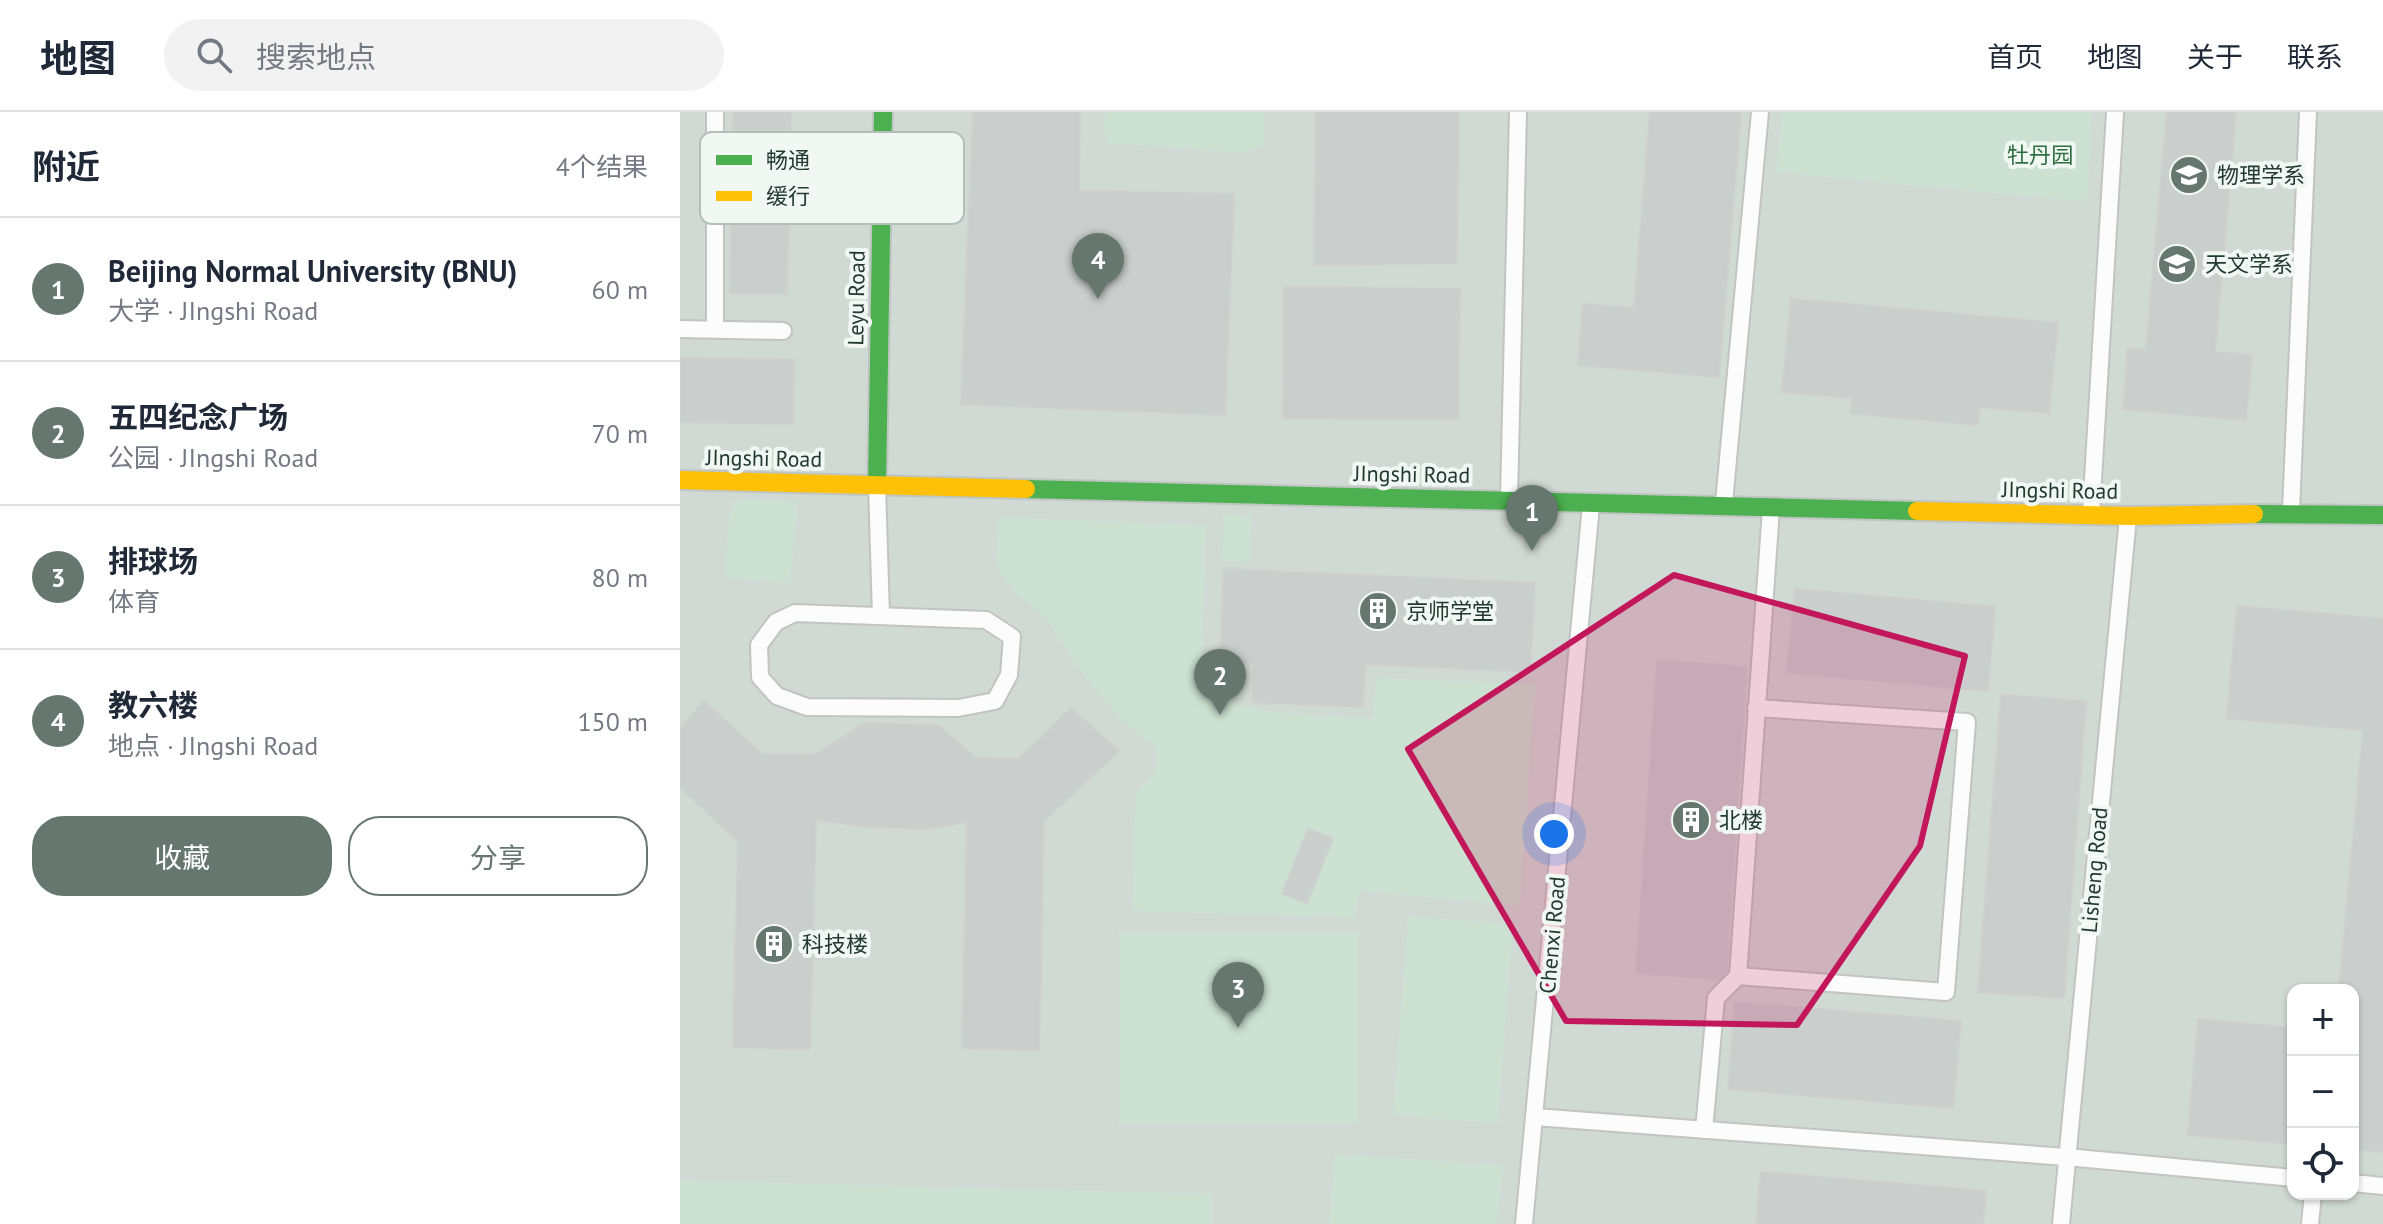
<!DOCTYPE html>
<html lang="zh">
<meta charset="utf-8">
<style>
body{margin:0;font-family:"PT Sans","Noto Sans SC",sans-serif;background:#f2f2f3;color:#1f2937}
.controls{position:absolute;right:24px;bottom:24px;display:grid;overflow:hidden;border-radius:16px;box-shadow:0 2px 6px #0004}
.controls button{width:72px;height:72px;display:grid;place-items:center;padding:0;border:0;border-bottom:2px solid #e0e1e3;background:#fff;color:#1f2937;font:40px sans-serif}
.you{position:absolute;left:874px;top:722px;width:28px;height:28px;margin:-20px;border:6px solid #fff;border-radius:50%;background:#1a73e8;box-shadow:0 0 0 12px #1a73e833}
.badge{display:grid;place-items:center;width:52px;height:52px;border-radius:50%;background:#667770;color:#fff;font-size:26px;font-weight:700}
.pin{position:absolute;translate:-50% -66px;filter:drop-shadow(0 2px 4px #0008)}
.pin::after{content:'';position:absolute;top:42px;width:28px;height:24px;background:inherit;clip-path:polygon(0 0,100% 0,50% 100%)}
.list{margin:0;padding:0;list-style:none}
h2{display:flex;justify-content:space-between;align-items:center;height:104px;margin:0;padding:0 32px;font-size:34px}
h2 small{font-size:26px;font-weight:400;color:#747a83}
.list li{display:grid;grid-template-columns:52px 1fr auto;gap:24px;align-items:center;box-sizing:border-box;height:144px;padding:0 32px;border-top:2px solid #e0e1e3}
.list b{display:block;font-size:30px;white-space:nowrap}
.list p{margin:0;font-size:26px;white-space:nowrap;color:#747a83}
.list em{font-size:26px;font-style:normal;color:#747a83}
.actions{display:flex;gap:16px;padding:24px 32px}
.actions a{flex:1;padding:18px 0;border:2px solid #667770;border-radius:32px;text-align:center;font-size:28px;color:#667770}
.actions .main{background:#667770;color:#fff}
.icon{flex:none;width:44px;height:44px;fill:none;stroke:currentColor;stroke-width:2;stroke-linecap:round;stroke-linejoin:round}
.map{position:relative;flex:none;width:1703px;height:1112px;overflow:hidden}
header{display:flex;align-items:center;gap:48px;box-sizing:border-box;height:112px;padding:0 40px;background:#fff;border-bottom:2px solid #e0e1e3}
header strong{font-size:38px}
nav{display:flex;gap:44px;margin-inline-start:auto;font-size:28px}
.search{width:560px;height:72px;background:#f2f2f3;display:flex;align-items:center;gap:20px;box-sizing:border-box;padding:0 28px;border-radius:44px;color:#747a83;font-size:30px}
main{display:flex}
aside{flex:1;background:#fff}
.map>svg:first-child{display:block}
</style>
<header>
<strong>地图</strong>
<div class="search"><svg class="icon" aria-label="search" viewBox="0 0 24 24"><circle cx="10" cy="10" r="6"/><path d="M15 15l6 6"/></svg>搜索地点</div>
<nav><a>首页</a><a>地图</a><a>关于</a><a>联系</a></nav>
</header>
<main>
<aside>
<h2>附近<small>4个结果</small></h2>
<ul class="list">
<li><span class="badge">1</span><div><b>Beijing Normal University (BNU)</b><p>大学 · JIngshi Road</p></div><em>60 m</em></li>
<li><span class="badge">2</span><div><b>五四纪念广场</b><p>公园 · JIngshi Road</p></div><em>70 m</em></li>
<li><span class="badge">3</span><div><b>排球场</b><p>体育</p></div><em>80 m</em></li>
<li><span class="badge">4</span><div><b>教六楼</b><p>地点 · JIngshi Road</p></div><em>150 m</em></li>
</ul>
<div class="actions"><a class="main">收藏</a><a>分享</a></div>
</aside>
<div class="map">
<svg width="1703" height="1112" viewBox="0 0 1703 1112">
<rect width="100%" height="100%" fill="#e3e8e5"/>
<path fill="#d1d9d5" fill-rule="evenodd" d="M0 0H1703V1112H0ZM1613 878H1673V1082H1613Z"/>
<g fill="#cce1d1">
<polygon points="425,0 584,0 584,32 577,37 561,41 428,31 424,18"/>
<polygon points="1102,0 1412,0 1407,90 1096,60"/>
<polygon points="56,387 118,389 110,471 44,466 50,396"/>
<polygon points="543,402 572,403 570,450 542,449"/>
<polygon points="318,405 526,413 522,554 554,592 594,600 691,606 697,566 855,572 840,794 680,779 675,806 452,799 455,681 476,658 476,634 443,610 402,561 368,509 337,482 321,463 316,447"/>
<polygon points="728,804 833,812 818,1011 713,1004"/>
<rect x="439" y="819" width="239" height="193"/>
<polygon points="655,1042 824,1053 817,1112 649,1112"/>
<polygon points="0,1068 533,1082 533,1112 0,1112"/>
</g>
<g fill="#cacfcd" stroke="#ccd1ce" stroke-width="2">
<polygon points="53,0 111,0 107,182 50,181"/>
<polygon points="293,0 400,0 399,79 554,82 545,303 281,292"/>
<polygon points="636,0 779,0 776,151 634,153"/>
<polygon points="970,0 1061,0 1039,265 898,253 903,192 954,196"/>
<polygon points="1487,0 1556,0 1535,240 1572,243 1566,308 1443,297 1448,236 1466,238"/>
<polygon points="604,175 780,177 778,307 603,306"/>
<polygon points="1111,187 1378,211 1369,301 1300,295 1298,313 1170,301 1172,286 1102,280"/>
<polygon points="0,246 114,248 113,312 0,310"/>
<polygon points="544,457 855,471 850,560 685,552 683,595 572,590 574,552 540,551"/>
<polygon points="1115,477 1315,495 1308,579 1107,561"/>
<polygon points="1557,494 1703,507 1703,1040 1673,1037 1673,878 1659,878 1683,618 1547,606"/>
<polygon points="977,548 1067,555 1046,868 956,861"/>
<polygon points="1321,583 1406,589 1384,886 1298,880"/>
<polygon points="24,589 82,642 135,643 185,611 258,613 296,646 339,647 391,596 439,639 364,709 359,938 282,936 287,710 245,717 189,715 136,708 130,937 53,935 58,730 0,675 0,616"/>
<polygon points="628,717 653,726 627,791 602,782"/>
<polygon points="1055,890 1281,909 1273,996 1048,977"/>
<polygon points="1518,907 1613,916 1613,1032 1508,1023"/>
<polygon points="1081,1060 1306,1079 1303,1112 1076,1112"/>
</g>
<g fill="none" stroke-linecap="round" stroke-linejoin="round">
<defs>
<g id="lane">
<polyline points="0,217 103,219"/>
<polyline points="35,217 35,0"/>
<polyline points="197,373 201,504"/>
<polyline points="829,387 838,0"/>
<polyline points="1044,391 1080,0"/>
<polyline points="1611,399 1628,0"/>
<polyline points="1411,402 1435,0"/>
<polygon points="115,501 306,508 332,525 329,563 315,589 278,596 127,595 97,584 80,565 79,533 96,510"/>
<polyline points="1076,596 1287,610 1266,880 1058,864 1091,397"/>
<polyline points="855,1005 1386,1045 1613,1066"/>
<polyline points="1024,1018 1036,886 1058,864"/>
<polyline points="1673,1071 1703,1074"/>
<polyline points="844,1112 911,393"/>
<polyline points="1381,1112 1448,405"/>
<polyline points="1630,1112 1633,1082"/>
</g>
<g id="fast">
<polyline points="197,373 203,0"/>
<polyline points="346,377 1237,399"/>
<polyline points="1574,402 1703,403"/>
</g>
<g id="slow">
<polyline points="0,368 346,377"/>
<polyline points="1237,399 1448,404 1574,402"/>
</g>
</defs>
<use href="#lane" stroke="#c0c5c2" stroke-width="20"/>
<use href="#fast" stroke="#bfc6c2" stroke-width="22"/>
<use href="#slow" stroke="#bfc6c2" stroke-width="22"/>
<use href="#lane" stroke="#fbfcfb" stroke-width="16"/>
<use href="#fast" stroke="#4caf50" stroke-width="18"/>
<use href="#slow" stroke="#ffc107" stroke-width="18"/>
</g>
<path fill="#c2185b" fill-opacity="0.2" stroke="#c2185b" stroke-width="6" stroke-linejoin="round" d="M994 463 1285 544 1240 734 1117 913 886 909 728 637Z"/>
<defs>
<symbol id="university-disc" viewBox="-11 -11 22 22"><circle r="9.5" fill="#667770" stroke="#f1f7f3"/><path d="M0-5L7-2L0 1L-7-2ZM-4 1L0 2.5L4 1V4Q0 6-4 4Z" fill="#fff"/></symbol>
<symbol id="building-disc" viewBox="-11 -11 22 22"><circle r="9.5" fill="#667770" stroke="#f1f7f3"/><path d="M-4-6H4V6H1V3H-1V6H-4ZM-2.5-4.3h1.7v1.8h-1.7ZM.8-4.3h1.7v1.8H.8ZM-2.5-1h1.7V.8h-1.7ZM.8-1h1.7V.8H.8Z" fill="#fff"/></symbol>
</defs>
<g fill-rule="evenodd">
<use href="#university-disc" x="1487" y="41" width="44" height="44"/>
<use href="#university-disc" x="1475" y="130" width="44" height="44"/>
<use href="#building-disc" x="676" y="477" width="44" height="44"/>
<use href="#building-disc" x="989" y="686" width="44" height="44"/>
<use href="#building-disc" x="72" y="810" width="44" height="44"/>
</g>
<g text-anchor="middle" stroke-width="8" stroke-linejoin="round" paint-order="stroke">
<g font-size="22" fill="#2e6f41" stroke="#f1f7f3">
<text x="1360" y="51">牡丹园</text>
</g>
<g font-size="22" fill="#223a31" stroke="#f1f7f3" text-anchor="start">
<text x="1537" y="71">物理学系</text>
<text x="1525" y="160">天文学系</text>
<text x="726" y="507">京师学堂</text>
<text x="1039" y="716">北楼</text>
<text x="122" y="840">科技楼</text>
</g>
<g font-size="22" fill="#223a31" stroke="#f1f7f3">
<text transform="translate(176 186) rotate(-89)" y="8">Leyu Road</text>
<text transform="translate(84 346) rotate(1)" y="8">JIngshi Road</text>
<text transform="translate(732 362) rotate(1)" y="8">JIngshi Road</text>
<text transform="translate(1380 378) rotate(1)" y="8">JIngshi Road</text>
<text transform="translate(1414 758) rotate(-85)" y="8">Lisheng Road</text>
<text transform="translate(872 823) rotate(-85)" y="8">Chenxi Road</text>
</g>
</g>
<rect x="20" y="20" width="264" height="92" rx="12" fill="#f1f7f3" stroke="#b3beb9" stroke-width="2"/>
<rect x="36" y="43" width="36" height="10" fill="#4caf50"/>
<rect x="36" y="79" width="36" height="10" fill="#ffc107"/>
<g font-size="22" fill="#223a31">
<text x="86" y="56">畅通</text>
<text x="86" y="92">缓行</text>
</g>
</svg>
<div class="controls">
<button>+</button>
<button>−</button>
<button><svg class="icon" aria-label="locate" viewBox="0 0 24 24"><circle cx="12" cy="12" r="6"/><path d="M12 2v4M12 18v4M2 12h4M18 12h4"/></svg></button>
</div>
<div class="you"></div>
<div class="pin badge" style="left:852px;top:439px">1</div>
<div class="pin badge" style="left:540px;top:603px">2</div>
<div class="pin badge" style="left:558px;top:916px">3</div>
<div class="pin badge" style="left:418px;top:187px">4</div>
</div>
</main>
